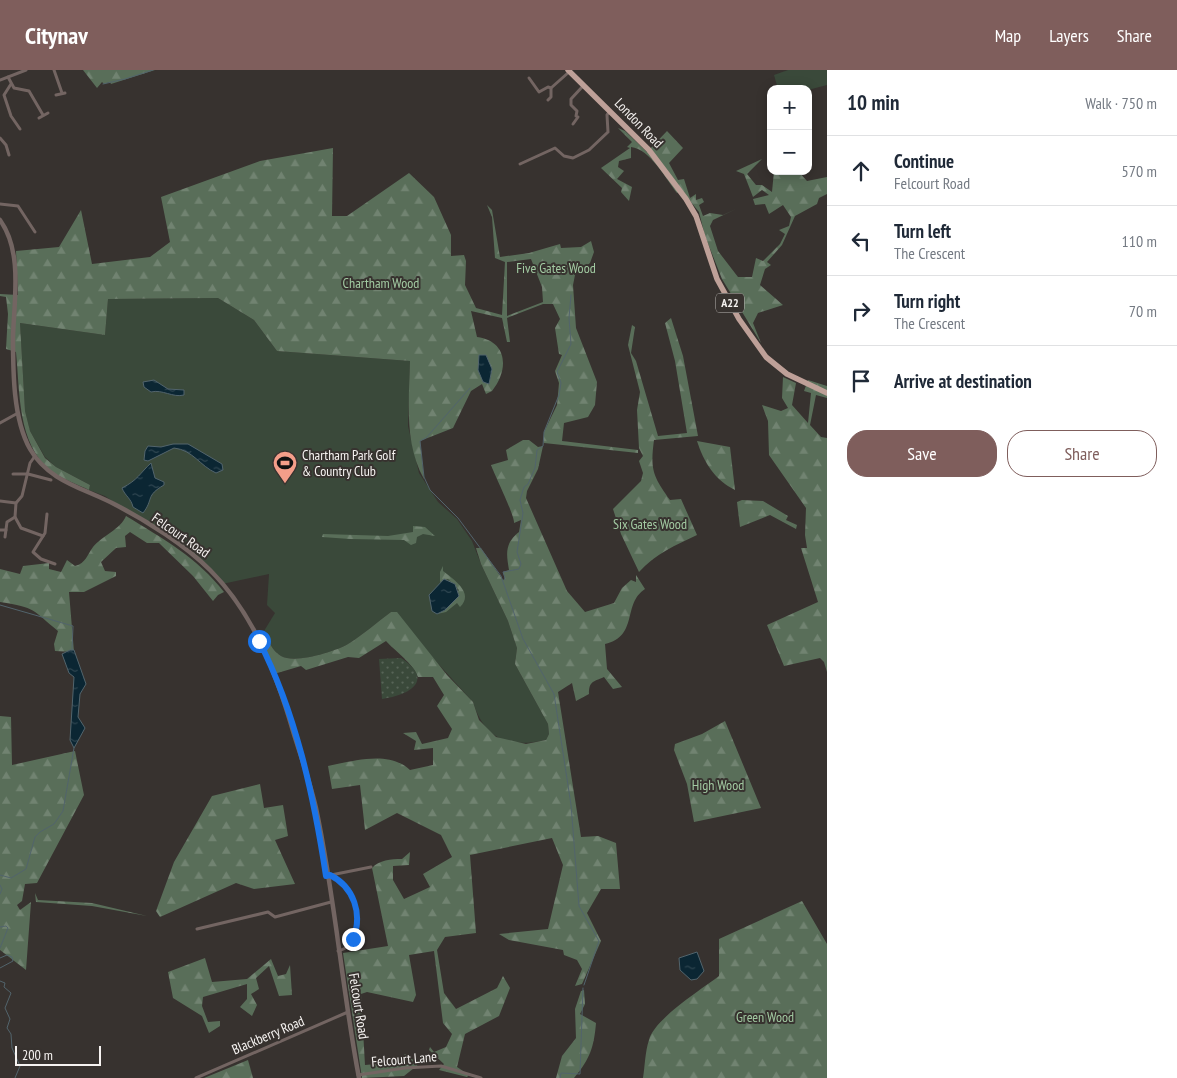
<!DOCTYPE html>
<meta charset="utf-8">
<style>
body{margin:0;font-family:"PT Sans Narrow",sans-serif;background:#f6f6f7;color:#1f2937}
.controls{position:absolute;right:15px;top:15px;display:grid;overflow:hidden;border-radius:10px;box-shadow:0 2px 12px #0003}
.controls button{width:45px;height:45px;display:grid;place-items:center;padding:0;border:0;border-bottom:1px solid #e0e1e3;background:#fff;color:#1f2937;font:25px sans-serif}
.scale{position:absolute;left:15px;bottom:12px;width:86px;box-sizing:border-box;padding-left:5px;border:2px solid #f6f3f1;border-top:0;font-size:14px;line-height:18px;white-space:nowrap;color:#f6f3f1;-webkit-text-stroke:4px #37322f;paint-order:stroke}
.stop{position:absolute;width:15px;height:15px;margin:-11px;border:4px solid #1a73e8;border-radius:50%;background:#fff}
.stop.end{background:#1a73e8;border-color:#fff;box-shadow:0 1px 5px #0008}
.list{margin:0;padding:0;list-style:none}
h2{display:flex;justify-content:space-between;align-items:center;height:65px;margin:0;padding:0 20px;font-size:21px}
h2 small{font-size:16px;font-weight:400;color:#747a83}
.list li{display:grid;grid-template-columns:32px 1fr auto;gap:15px;align-items:center;box-sizing:border-box;height:70px;padding:0 20px;border-top:1px solid #e0e1e3}
.list b{display:block;font-size:19px;white-space:nowrap}
.list p{margin:0;font-size:16px;white-space:nowrap;color:#747a83}
.list em{font-size:16px;font-style:normal;color:#747a83}
.actions{display:flex;gap:10px;padding:15px 20px}
.actions a{flex:1;padding:11px 0;border:1px solid #7f5e5c;border-radius:20px;text-align:center;font-size:18px;color:#7f5e5c}
.actions .main{background:#7f5e5c;color:#fff}
.icon{flex:none;width:28px;height:28px;fill:none;stroke:currentColor;stroke-width:2;stroke-linecap:round;stroke-linejoin:round}
.map{position:relative;flex:none;width:827px;height:1008px;overflow:hidden}
header{display:flex;align-items:center;gap:30px;box-sizing:border-box;height:70px;padding:0 25px;background:#7f5e5c;color:#fff}
header strong{font-size:24px}
nav{display:flex;gap:28px;margin-inline-start:auto;font-size:18px}
main{display:flex}
aside{flex:1;background:#fff}
.map>svg:first-child{display:block}
</style>
<header>
<strong>Citynav</strong>
<nav><a>Map</a><a>Layers</a><a>Share</a></nav>
</header>
<main>
<div class="map">
<svg width="827" height="1008" viewBox="0 0 827 1008">
<defs>
<pattern id="forest-firs" width="22" height="20" patternUnits="userSpaceOnUse" patternTransform="scale(1.25)"><rect width="22" height="20" fill="#596e59"/><path d="M5 1l3.5 6h-7zM16 11l3.5 6h-7z" fill="#718371"/></pattern>
<pattern id="garden-dots" width="8" height="8" patternUnits="userSpaceOnUse" patternTransform="scale(1.25)"><rect width="8" height="8" fill="#3a493a"/><path d="M2 2h.1M6 6h.1" fill="none" stroke="#576457" stroke-width="1.8" stroke-linecap="round"/></pattern>
<pattern id="water-ripples" width="26" height="14" patternUnits="userSpaceOnUse" patternTransform="scale(1.25)"><rect width="26" height="14" fill="#0b2633"/><path d="M2 4q2-2 4 0t4 0M15 11q2-2 4 0t4 0" fill="none" stroke="#2f4651"/></pattern>
</defs>
<rect width="100%" height="100%" fill="#37322f"/>
<g fill="#3a493a">
<polygon points="788,0 827,0 827,15 808,20 778,19 774,5"/>
<path d="M218 228 254 250 277 281 410 291 408 356 419 403 438 432 457 449 472 471 481 494 508 551 517 578 515 594 548 654 549 664 546 670C509 678 485 670 473 632L391 542C377 552 363 565 348 574 334 582 295 594 281 586 272 581 268 570 264 561L275 543 267 535 269 504 222 514 186 480 105 426 89 420 90 415 56 397 45 387 30 361 25 341 20 253 105 265 108 229Z"/>
</g>
<g fill="url(#forest-firs)" fill-rule="evenodd">
<polygon points="83,0 155,0 111,14 110,12 104,14 102,12 97,18"/>
<path d="M618 58 625 61 647 82 667 61 683 78 669 93 678 110 684 109 690 128 696 124V130L702 128 704 132 699 135 703 146 710 143 723 145 736 139 713 150 710 156 718 181 738 207H752L756 188 763 191 780 174 785 164 779 160 789 156 791 147 783 135 769 144 765 134 755 135 753 129 769 125 762 120 753 127 744 104 736 101 762 89 747 104 756 115H762L772 122 774 101H798L807 111 827 107V124L819 128 817 134 795 146 782 175 767 192 771 195 765 199 760 215 783 235 758 243 753 253 761 273 722 209 705 166 699 142 682 121 677 123C666 109 650 79 631 77V88L619 91 618 97 624 101 617 109 632 117 629 131 621 122 622 118 601 98 630 78 627 77 632 72Z"/>
<path d="M333 78 332 146H347L409 103 434 127 451 165V186L464 185 466 191 465 215 476 238 502 245 505 192 495 188 492 147 487 135 492 140 500 187 529 183 560 174 561 178 581 177 591 171 594 182 590 193 575 205 573 215 576 258 597 312 595 335 588 347 564 353 562 371 638 380V383L544 373V362L557 335 559 313 555 301 562 285 559 284 555 258 560 249 553 234H543L507 248 510 272H507L502 248 471 241 477 267C508 271 509 300 492 321L486 324 482 314 471 321 453 358 420 371 424 409C404 373 409 331 410 291L277 281 254 250 218 228 108 229 105 265 20 253 25 341 30 361 45 388 56 397 90 415 89 420C77 414 62 409 51 401 17 374 20 321 16 282L6 279 8 244 6 227 0 226V224L18 225 16 181 59 177 81 140 92 194 150 187 170 172 161 127 260 91ZM531 189 542 217 543 232 507 246V192Z"/>
<path d="M671 248 683 286 698 366 654 370C650 400 653 406 670 430L681 429 697 465C676 475 655 484 639 502L621 464 613 439 641 411 643 403 639 391 643 386 639 378 637 340 640 322 628 275 632 255 635 257 631 283 636 291 658 366 687 363 675 291 665 253Z"/>
<polygon points="783,307 796,313 792,335 808,353 811,323 804,321 808,310 827,316 827,328 816,325 810,355 821,367 827,368 827,602 824,592 820,588 784,596 767,555 818,532 801,478 807,478 805,465 806,438 769,385 768,351 762,335 781,341 788,338 782,328"/>
<path d="M523 370H529L538 377 543 376 538 399 527 421 526 428 567 521 585 542 614 533 622 518 631 510 636 512V505L645 519C622 534 639 566 605 574L607 599 622 617 613 619 604 607C592 612 589 612 589 624L576 631 572 613 558 622 581 767 598 766 616 773 620 819H601L587 843 601 871 582 914 575 916 582 899 577 890 564 885 563 880 509 870 499 864 548 859 563 795 552 768 470 785 476 863 445 867 437 880 444 923 456 939 497 918 503 906 510 918 499 946 465 964 457 997 469 1005 467 1007 439 1000 444 994 429 980 430 977 434 982 446 977 452 964 443 953 434 881 409 885 416 925 413 932 367 922 361 924 365 995 399 992 405 984 419 994 404 1006 362 1008 343 883 388 876 372 798C379 790 391 789 402 789L410 782 409 795 393 796V810L404 829 430 817 423 804 452 787 441 765 397 743 365 760 360 715 332 719 328 696C353 691 389 680 410 700L433 695V678L414 680 416 671 403 663 416 662 422 674 448 668 452 659 437 636 444 625 433 607H418C412 592 397 583 386 571L359 588 348 587 306 600 301 596 274 604 259 571 264 561C268 570 272 581 281 586 295 594 334 582 348 574 363 565 377 552 391 542H397L447 605 473 632 479 650 496 667 526 674 546 670 549 664 548 654 515 594 517 578 508 551 481 494 476 478H481L503 510 505 509 503 502 509 500C506 483 505 473 519 462L521 450 514 453C515 446 495 406 491 395L508 390 506 380Z"/>
<path d="M697 371 730 377 735 420C715 410 704 393 697 371Z"/>
<polygon points="742,430 763,431 788,446 786,450 797,455 796,459 770,445 740,457 737,432"/>
<path d="M126 446C162 468 198 488 224 522L218 525 213 531 193 506 159 473H147L130 462 125 466 126 477 116 478 101 492 105 501 116 502V506L84 522H69L74 582 55 581 54 574 58 561C31 539 37 538 0 532V499L20 504 23 496 49 493V499L61 502 67 490 75 496C86 493 87 485 93 477 102 466 121 459 126 446Z"/>
<polygon points="413,456 425,457 435,466 423,464 417,467 416,473 411,475 404,470 350,469 322,467 323,464 388,466 413,462"/>
<path d="M443 496V501C453 509 475 523 460 537L457 533 446 542 437 544 445 540 459 520 448 509 440 512V502Z"/>
<polygon points="0,646 11,647 12,695 75,681 84,725 37,813 25,814 22,831 17,835 20,840 31,832 26,900 0,880"/>
<polygon points="725,651 761,738 694,752 687,714 674,680 675,674 702,664"/>
<polygon points="260,714 264,738 283,735 288,766 275,770 295,814 254,819 236,813 160,847 156,841 174,792 212,726"/>
<polygon points="35,823 38,830 92,833 147,846 92,836 36,832"/>
<path d="M802 831 827 874V1008H643C645 996 645 982 649 970 654 949 702 919 719 906V869Z"/>
<polygon points="205,888 212,912 247,909 271,889 278,906 286,904 290,895 292,925 279,926 269,896 256,908 259,919 251,924 257,935 252,946 240,937 247,929 247,914 203,927 202,936 208,952 220,951 220,956 209,963 202,946 173,928 168,902"/>
<path d="M584 920 585 934 580 944 596 953C594 977 590 989 574 1008H556L562 986 576 968 575 939 581 921Z"/>
<polygon points="248,990 253,1008 204,1008"/>
</g>
<path fill="url(#garden-dots)" d="M401 588C435 610 410 625 382 629L379 589Z"/>
<g fill="url(#water-ripples)" stroke="#52646c">
<polygon points="479,285 486,285 492,299 489,314 483,312 478,300"/>
<path d="M154 310 168 319 184 320V325C173 328 162 319 151 322L144 317 143 312Z"/>
<path d="M173 374H188L222 394 223 400 216 403C200 396 193 380 174 378L148 391 144 390 145 381 148 376 161 377Z"/>
<path d="M151 393 155 408 164 412V415C145 426 154 429 143 443L133 437C131 428 125 426 122 418 138 410 140 403 151 393Z"/>
<polygon points="444,509 455,514 459,526 445,540 437,544 432,541 429,525"/>
<polygon points="70,580 74,580 86,614 80,624 78,647 85,658 74,678 70,670 74,607 69,603 62,584"/>
<polygon points="697,882 704,901 697,909 691,910 680,900 679,888"/>
</g>
<g fill="none" stroke-linecap="round" stroke-linejoin="round">
<g stroke="#52646c" stroke-width="1">
<polyline points="103,14 125,9 153,0"/>
<polyline points="470,318 426,368 420,371 424,407 430,420 458,448 501,506 523,569 554,624 571,735 579,836 599,871 584,915"/>
<polyline points="504,510 505,508 503,502 519,499 521,494 517,482 523,443 520,430 524,417 528,414 535,398 537,380 543,376 544,362 559,325 561,313 557,302 571,274 569,248 571,225"/>
<polyline points="0,535 73,556 72,580"/>
<polyline points="0,805 11,808 26,799 35,767 40,762 54,754 63,741 74,678"/>
<polyline points="0,815 2,819 0,824"/>
<polyline points="0,857 6,856 8,858 0,878"/>
<polyline points="0,888 7,885 12,887 13,891 0,898"/>
<polyline points="0,911 5,913 4,917 11,923 5,938 10,949 7,958 11,964 12,978 20,996 15,1008"/>
<polyline points="560,1008 561,1003 580,1004 583,918"/>
</g>
<g stroke="#736562" stroke-width="3">
<polyline points="54,0 62,23"/>
<polyline points="8,7 14,18 29,21 43,45"/>
<polyline points="529,8 539,22 548,17 551,18"/>
<polyline points="0,10 26,0"/>
<polyline points="11,14 4,25 11,46 20,59"/>
<polyline points="56,25 65,23"/>
<polyline points="548,30 551,27 551,18 569,2"/>
<polyline points="39,48 48,43"/>
<polyline points="573,54 578,47 576,46 577,41 571,35 571,29 583,16"/>
<polyline points="0,68 6,75 9,85"/>
<polyline points="520,94 555,78 564,86 573,88 589,80 608,62 607,45 610,41"/>
<polyline points="0,134 18,136 35,162"/>
<polyline points="0,353 18,343"/>
<polyline points="35,386 30,393 22,426 16,433 15,447 21,458 43,466"/>
<polyline points="13,404 28,404 51,410"/>
<polyline points="0,431 16,433"/>
<polyline points="47,444 45,463 33,482 41,489 55,494"/>
<polyline points="0,460 6,460"/>
<polyline points="5,467 7,452 15,447"/>
<polyline points="331,805 371,797"/>
<path d="M327 806 330 805C358 819 372 873 338 881"/>
<polyline points="197,859 268,842 275,847 331,832"/>
<polyline points="358,1005 405,998 441,996 481,1008"/>
<polyline points="196,1008 348,942"/>
</g>
<path stroke="#736562" stroke-width="4.5" d="M0 150C23 182 14 230 13 267 13 301 13 349 30 379 49 412 84 418 116 435 147 451 185 475 210 500 254 544 276 603 293 661 301 687 310 712 316 738 335 827 342 919 359 1008"/>
<polyline stroke="#bea098" stroke-width="5.5" points="568,0 649,80 686,129 696,146 717,209 739,249 766,287 787,304 827,323"/>
</g>
<g fill="none" stroke-linecap="round" stroke-linejoin="round">
<path stroke="#1a73e8" stroke-width="6" d="M259 571C296 643 314 727 326 806L330 805C354 817 363 844 353 869"/>
</g>
<defs>
<symbol id="stadium-pin" viewBox="-11 -11 22 30"><path d="M0 17L-7.5 6A9.5 9.5 0 1 1 7.5 6Z" fill="#f49e89" stroke="#37322f"/><path d="M0-5a6.5 5 0 1 0 0 10a6.5 5 0 1 0 0-10ZM-3.5-1.8h7v3.6h-7Z" fill="#111"/></symbol>
</defs>
<g fill-rule="evenodd">
<use href="#stadium-pin" x="271" y="379" width="28" height="38"/>
</g>
<g text-anchor="middle" stroke-width="4" stroke-linejoin="round" paint-order="stroke">
<rect fill="#37322f" stroke="#bdb9b7" stroke-width="1" x="716" y="223.5" width="28" height="19" rx="4"/>
<g font-size="12" font-weight="bold" fill="#f6f3f1">
<text x="730" y="237">A22</text>
</g>
<g font-size="14" fill="#f6f3f1" stroke="#37322f">
<text transform="translate(639 53) rotate(46)" y="5">London Road</text>
<text transform="translate(181 465) rotate(35)" y="5">Felcourt Road</text>
<text transform="translate(359 936) rotate(81)" y="5">Felcourt Road</text>
<text transform="translate(268 965) rotate(-23)" y="5">Blackberry Road</text>
<text transform="translate(404 989) rotate(-5)" y="5">Felcourt Lane</text>
</g>
<g font-size="14" fill="#a2caa2" stroke="#37322f">
<text x="556" y="203">Five Gates Wood</text>
<text x="381" y="218">Chartham Wood</text>
<text x="650" y="459">Six Gates Wood</text>
<text x="718" y="720">High Wood</text>
<text x="765" y="952">Green Wood</text>
</g>
<g font-size="14" fill="#f6f3f1" stroke="#37322f" text-anchor="start">
<text x="302" y="390">Chartham Park Golf<tspan x="302" dy="16">&amp; Country Club</tspan></text>
</g>
</g>
</svg>
<div class="controls">
<button>+</button>
<button>−</button>
</div>
<div class="scale">200 m</div>
<div class="stop" style="left:259px;top:571px"></div>
<div class="stop end" style="left:353px;top:869px"></div>
</div>
<aside>
<h2>10 min<small>Walk · 750 m</small></h2>
<ul class="list">
<li><svg class="icon" aria-label="ahead" viewBox="0 0 24 24"><path d="M12 20V5M6 11l6-6 6 6"/></svg><div><b>Continue</b><p>Felcourt Road</p></div><em>570 m</em></li>
<li><svg class="icon" aria-label="left" viewBox="0 0 24 24"><path d="M17 20v-9H6M10 6l-5 5 5 5"/></svg><div><b>Turn left</b><p>The Crescent</p></div><em>110 m</em></li>
<li><svg class="icon" aria-label="right" viewBox="0 0 24 24"><path d="M7 20v-9h11M14 6l5 5-5 5"/></svg><div><b>Turn right</b><p>The Crescent</p></div><em>70 m</em></li>
<li><svg class="icon" aria-label="arrive" viewBox="0 0 24 24"><path d="M6 21V4h12l-3 4 3 4H6"/></svg><div><b>Arrive at destination</b></div></li>
</ul>
<div class="actions"><a class="main">Save</a><a>Share</a></div>
</aside>
</main>
